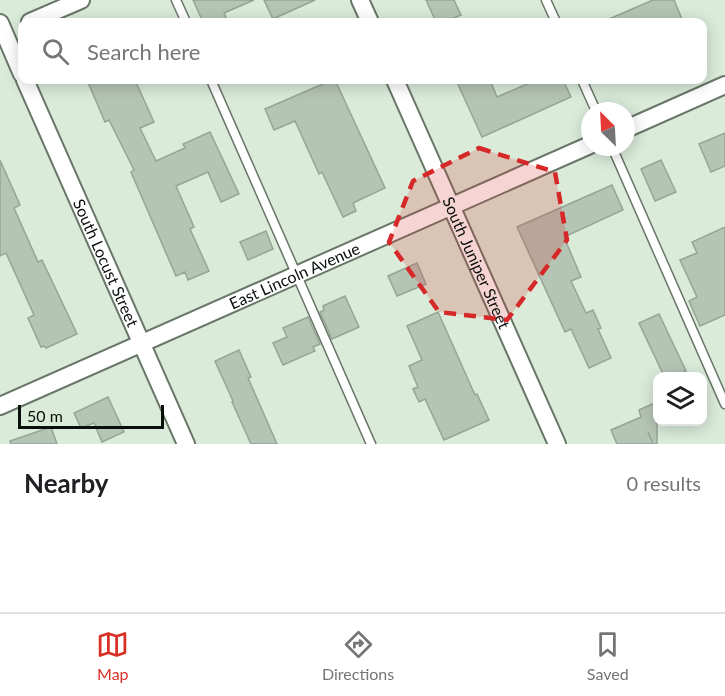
<!DOCTYPE html>
<style>
body{margin:0;font-family:Lato,sans-serif;background:#f2f2f2;color:#202124}
.controls{position:absolute;right:18px;bottom:18px;display:grid;overflow:hidden;border-radius:12px;box-shadow:0 3px 15px #0003}
.controls button{width:54px;height:54px;display:grid;place-items:center;padding:0;border:0;border-bottom:2px solid #e0e0e0;background:#fff;color:#202124;font:30px sans-serif}
.compass{position:absolute;left:581px;top:102px;width:54px;height:54px;border-radius:50%;background:#fff;box-shadow:0 3px 15px #0003;rotate:336deg}
.scale{position:absolute;left:18px;bottom:15px;width:146px;box-sizing:border-box;padding-left:6px;border:3px solid #090f0a;border-top:0;font-size:16px;line-height:21px;white-space:nowrap;color:#090f0a;-webkit-text-stroke:4px #daebda;paint-order:stroke}
.list{margin:0;padding:0;list-style:none}
h2{display:flex;justify-content:space-between;align-items:center;height:78px;margin:0;padding:0 24px;font-size:26px}
h2 small{font-size:20px;font-weight:400;color:#757577}
.icon{flex:none;width:33px;height:33px;fill:none;stroke:currentColor;stroke-width:2;stroke-linecap:round;stroke-linejoin:round}
.map{position:relative;flex:none;width:725px;height:444px;overflow:hidden}
.search{position:absolute;background:#fff;box-shadow:0 3px 15px #0003;left:18px;right:18px;top:18px;height:66px;display:flex;align-items:center;gap:15px;box-sizing:border-box;padding:0 21px;border-radius:12px;color:#757577;font-size:22px}
.sheet{height:168px;background:#fff}
nav{display:flex;justify-content:space-around;align-items:center;box-sizing:border-box;height:84px;border-top:2px solid #e0e0e0;background:#fff;font-size:16px;color:#757577}
nav a{display:grid;justify-items:center;gap:3px}
nav .on{color:#d93025}
.map>svg:first-child{display:block}
</style>
<div class="map">
<svg width="725" height="444" viewBox="0 0 725 444">
<rect width="100%" height="100%" fill="#daebda"/>
<g fill="#b5c5b5" stroke="#96a596" stroke-width="1.5">
<polygon points="193,0 254,0 224,13 228,22 203,22"/>
<polygon points="264,0 315,0 273,19"/>
<polygon points="426,0 454,0 461,15 445,22 436,22"/>
<polygon points="653,0 674,0 682,19 673,22 602,22"/>
<polygon points="87,80 135,80 154,122 140,128 156,161 185,148 183,144 210,132 239,194 221,202 208,172 176,186 194,227 190,229 209,271 188,280 185,272 176,276 131,172 134,170 109,120 105,122"/>
<polygon points="332,80 335,80 385,188 353,203 356,211 343,217 322,172 319,174 295,121 274,130 265,109"/>
<polygon points="456,80 490,80 497,97 536,80 563,80 571,97 482,137"/>
<polygon points="725,133 725,166 711,172 699,144"/>
<polygon points="0,160 20,205 14,208 38,262 42,260 77,334 46,348 44,346 41,347 28,318 34,315 6,253 0,256"/>
<polygon points="661,160 676,192 655,201 641,169"/>
<polygon points="612,185 623,210 564,237 581,277 571,281 586,313 593,310 601,328 598,329 611,358 589,368 571,329 565,332 517,227"/>
<polygon points="725,227 725,315 700,326 689,301 697,297 680,260 697,253 692,242"/>
<polygon points="266,231 273,249 248,260 240,242"/>
<polygon points="417,263 426,284 397,296 388,276"/>
<polygon points="345,296 359,327 332,339 320,312 324,310 323,306"/>
<polygon points="438,312 475,395 477,394 489,420 444,440 425,399 419,402 413,389 418,387 409,366 422,360 407,326"/>
<polygon points="659,314 686,371 675,376 664,376 639,323"/>
<polygon points="308,317 320,344 313,347 315,351 283,365 273,343 287,337 283,328"/>
<polygon points="239,350 251,377 248,378 277,444 251,444 232,402 233,401 215,361"/>
<polygon points="108,397 124,432 102,442 94,423 81,428 74,413"/>
<polygon points="657,402 657,444 653,444 648,432 653,444 617,444 611,430 641,417 639,410"/>
<polygon points="51,427 57,444 11,444 10,441"/>
</g>
<g fill="none" stroke-linecap="round" stroke-linejoin="round">
<defs>
<g id="service">
<polyline points="176,0 186,22"/>
<polyline points="546,0 556,22"/>
<polyline points="211,80 371,444"/>
<polyline points="582,80 596,111"/>
<polyline points="612,147 725,404"/>
</g>
<g id="minor">
<polyline points="360,0 370,22"/>
<polyline points="30,22 81,0"/>
<polyline points="0,23 22,74"/>
<path id="s1" d="M25 80 186 444"/>
<path id="s2" d="M395 80 557 444"/>
<polyline points="626,129 725,85"/>
<path id="s3" d="M0 406 590 145"/>
</g>
</defs>
<use href="#service" stroke="#687768" stroke-width="11"/>
<use href="#minor" stroke="#687768" stroke-width="20"/>
<use href="#service" stroke="#fff" stroke-width="8"/>
<use href="#minor" stroke="#fff" stroke-width="16"/>
</g>
<path fill="#d62828" fill-opacity="0.2" stroke="#d62828" stroke-width="4.5" stroke-dasharray="12 8" stroke-linejoin="round" d="M479 148 555 172 567 240 507 320 439 312 389 242 413 181Z"/>
<g text-anchor="middle" stroke-width="5" stroke-linejoin="round" paint-order="stroke">
<g font-size="16" fill="#090f0a" stroke="#daebda">
<text dy="6" stroke="none"><textPath href="#s1" startOffset="200">South Locust Street</textPath></text>
<text dy="6" stroke="none"><textPath href="#s2" startOffset="200">South Juniper Street</textPath></text>
<text dy="6" stroke="none"><textPath href="#s3" startOffset="322">East Lincoln Avenue</textPath></text>
</g>
</g>
</svg>
<div class="controls">
<button><svg class="icon" aria-label="layers" viewBox="0 0 24 24"><path d="M12 4l9 5-9 5-9-5zM3 14l9 5 9-5"/></svg></button>
</div>
<svg class="compass" viewBox="-18 -18 36 36"><path d="M0-13l5 13h-10z" fill="#e53935"/><path d="M0 13l5-13h-10z" fill="#757577"/></svg>
<div class="scale">50 m</div>
<div class="search"><svg class="icon" aria-label="search" viewBox="0 0 24 24"><circle cx="10" cy="10" r="6"/><path d="M15 15l6 6"/></svg>Search here</div>
</div>
<section class="sheet">
<h2>Nearby<small>0 results</small></h2>
<ul class="list">
</ul>
</section>
<nav>
<a class="on"><svg class="icon" aria-label="map" viewBox="0 0 24 24"><path d="M3 6l6-2 6 2 6-2v14l-6 2-6-2-6 2zM9 4v14M15 6v14"/></svg>Map</a>
<a><svg class="icon" aria-label="directions" viewBox="0 0 24 24"><path d="M12 3l9 9-9 9-9-9zM9 14v-3h6M13 9l2 2-2 2"/></svg>Directions</a>
<a><svg class="icon" aria-label="saved" viewBox="0 0 24 24"><path d="M7 4h10v16l-5-4-5 4z"/></svg>Saved</a>
</nav>
